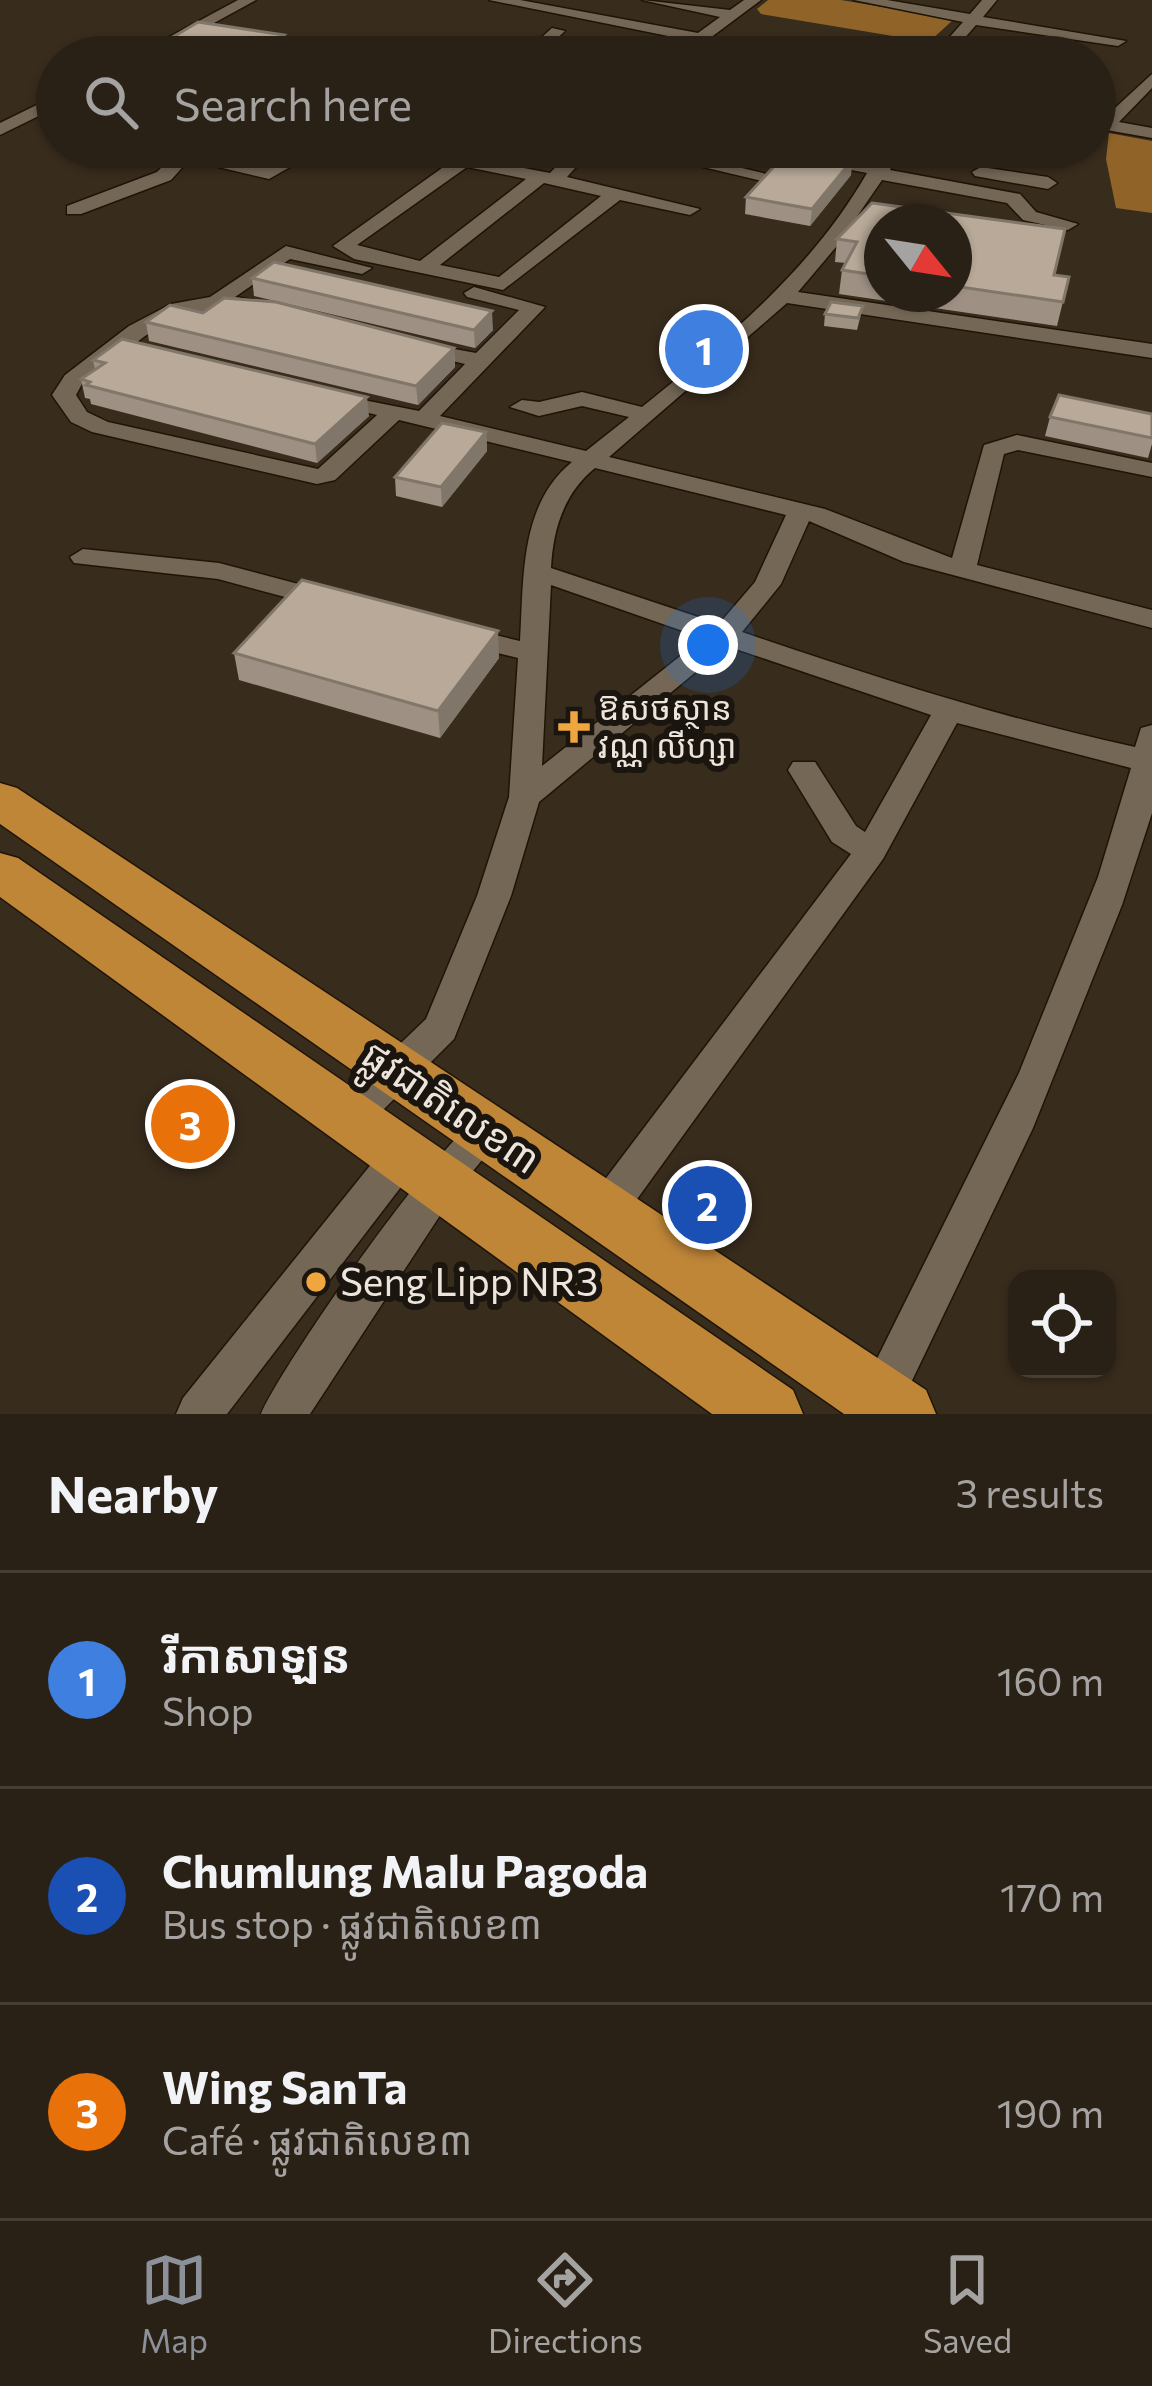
<!DOCTYPE html>
<meta charset="utf-8">
<style>
body{margin:0;font-family:Commissioner,"Noto Sans Khmer",sans-serif;background:#32291f;color:#f1f3f6}
.controls{position:absolute;right:36px;bottom:36px;display:grid;overflow:hidden;border-radius:24px;box-shadow:0 3px 9px #0004}
.controls button{width:108px;height:108px;display:grid;place-items:center;padding:0;border:0;border-bottom:3px solid #463e35;background:#2a2116;color:#f1f3f6;font:60px sans-serif}
.compass{position:absolute;left:864px;top:204px;width:108px;height:108px;border-radius:50%;background:#2a2116;box-shadow:0 3px 9px #0004;rotate:120deg}
.you{position:absolute;left:708px;top:645px;width:42px;height:42px;margin:-30px;border:9px solid #fff;border-radius:50%;background:#1a73e8;box-shadow:0 0 0 18px #1a73e833}
.badge{display:grid;place-items:center;width:78px;height:78px;border-radius:50%;background:#8c9099;color:#fff;font-size:39px;font-weight:700}
.pin{position:absolute;translate:-50% -50%;border:6px solid #fff;box-shadow:0 3px 12px #0006}
.list{margin:0;padding:0;list-style:none}
h2{display:flex;justify-content:space-between;align-items:center;height:156px;margin:0;padding:0 48px;font-size:51px}
h2 small{font-size:39px;font-weight:400;color:#a5a3a1}
.list li{display:grid;grid-template-columns:78px 1fr auto;gap:36px;align-items:center;box-sizing:border-box;height:216px;padding:0 48px;border-top:3px solid #463e35}
.list b{display:block;font-size:45px;white-space:nowrap}
.list p{margin:0;font-size:39px;white-space:nowrap;color:#a5a3a1}
.list em{font-size:39px;font-style:normal;color:#a5a3a1}
.icon{flex:none;width:66px;height:66px;fill:none;stroke:currentColor;stroke-width:2;stroke-linecap:round;stroke-linejoin:round}
.map{position:relative;flex:none;width:1152px;height:1414px;overflow:hidden}
.search{position:absolute;background:#2a2116;box-shadow:0 3px 9px #0004;left:36px;right:36px;top:36px;height:132px;display:flex;align-items:center;gap:30px;box-sizing:border-box;padding:0 42px;border-radius:66px;color:#a5a3a1;font-size:45px}
.sheet{height:804px;background:#2a2116}
nav{display:flex;justify-content:space-around;align-items:center;box-sizing:border-box;height:168px;border-top:3px solid #463e35;background:#2a2116;font-size:33px;color:#a5a3a1}
nav a{display:grid;justify-items:center;gap:6px}
nav .on{color:#8c9099}
.map>svg:first-child{display:block}
</style>
<div class="map">
<svg width="1152" height="1414" viewBox="0 0 1152 1414">
<rect width="100%" height="100%" fill="#382c1d"/>
<g fill="#906429">
<polygon points="768,0 841,0 954,19 929,42 761,14 757,9"/>
<polygon points="1109,133 1152,141 1152,213 1116,208 1106,159"/>
</g>
<g fill="none" stroke-linecap="round" stroke-linejoin="round">
<defs>
<g id="minor">
<polygon points="238,0 256,0 152,57 132,57"/>
<polygon points="489,0 520,0 698,33 720,17 642,0 730,10 744,0 761,0 698,47 734,57 666,57 688,40"/>
<polygon points="854,0 887,0 970,14 982,0 997,0 983,17 1126,41 1118,46 976,25 948,57 932,57 963,22"/>
<polygon points="552,28 565,31 537,57 520,57"/>
<polygon points="248,33 310,43 318,48 307,57 289,57 296,50 243,41"/>
<polygon points="584,42 641,52 649,57 578,50 578,44"/>
<polygon points="1152,74 1152,88 1119,122 1152,128 1152,138 1095,128 1095,118 1103,119"/>
<polygon points="57,95 57,107 0,135 0,123"/>
<polygon points="148,147 180,147 267,167 303,147 325,147 269,179 189,160 171,180 81,214 67,214 67,206 157,172 173,156"/>
<path d="M575 147H594L567 177 700 209 690 215 620 200 503 290 354 259 333 246 449 163 423 157V149L550 173ZM467 167 526 179 420 261 357 245ZM544 183 601 196 499 277 440 265Z"/>
<polygon points="619,147 654,147 775,176 766,182"/>
<path d="M774 147 873 163 882 147H900L890 170 1020 194 1036 212 1078 224 1068 230 1023 220 1007 203 882 180 836 247 798 292 1152 344V358L787 303 609 457 825 509 952 558 984 445 1017 435 1152 463V477L1018 450 1004 454 977 565 1152 610V628L904 562 809 521 781 584 742 632C871 676 1001 718 1135 747L1141 728 1152 725V813L1122 905 1033 1128 896 1414H864L857 1399 1019 1073 1098 877 1131 768 957 723 883 859 619 1224 605 1229 591 1224 584 1211 591 1198 851 854 832 842 788 770 793 762H815L856 826 865 832 931 715 727 646 539 802 511 896 454 1039 364 1129 350 1134 336 1129 331 1117 336 1105 426 1019 477 896 509 797 518 658 447 641 443 635 457 626 520 641C524 579 519 505 572 462L399 420 335 480 317 484 92 432 71 422 52 395 65 375 129 326 171 304 210 297 286 246 372 268 362 274 290 259 235 297 265 302V312L185 314 145 336 82 384 76 395 87 412 108 422 318 469 377 415 323 402V392L419 411 465 364 406 350V340L476 353 519 310 467 297 464 293 474 287 545 307 440 416 586 451 629 417 582 406 539 416 510 407 522 400 539 402 582 392 642 407C728 338 812 269 867 173L773 155ZM595 468 786 515 755 582 719 624 551 568C553 529 564 493 595 468ZM551 585 703 638 542 766Z"/>
<polygon points="981,167 1048,177 1057,183 1048,189 975,176 972,172"/>
<polygon points="83,549 219,563 340,595 344,601 330,609 218,579 74,563 70,557"/>
<path d="M486 1114 500 1119 506 1131 454 1194 310 1414H261C281 1366 445 1129 486 1114Z"/>
<polygon points="403,1137 417,1142 423,1154 417,1166 227,1414 176,1414 183,1398 389,1142"/>
</g>
<g id="highway">
<polygon points="0,783 17,788 926,1390 936,1414 844,1414 0,824"/>
<polygon points="0,853 18,858 793,1390 803,1414 712,1414 0,897"/>
</g>
</defs>
<use href="#minor" stroke="#1f1406" stroke-width="3"/>
<use href="#highway" stroke="#1f1406" stroke-width="3"/>
<use href="#minor" fill="#746756" fill-rule="evenodd"/>
<use href="#highway" fill="#bf8638" fill-rule="evenodd"/>
</g>
<g fill="#9e9183" fill-rule="evenodd">
<polygon points="703,147 757,147 747,156"/>
<polygon points="851,175 810,226 745,214 746,197"/>
<path d="M872 203 1065 229 1055 275 1069 277 1057 326 839 294 842 270 846 263 835 262 837 239ZM882 222H954V294H882Z"/>
<polygon points="252,278 493,330 475,348 254,296"/>
<polygon points="863,306 857,330 824,326 825,314"/>
<polygon points="203,313 454,348 455,367 418,405 149,341 146,322"/>
<polygon points="93,360 369,416 317,463 91,404 90,399 85,398 81,379 95,369"/>
<polygon points="1152,414 1152,444 1148,458 1045,436 1050,417"/>
<polygon points="486,432 487,451 442,507 396,496 395,477"/>
<polygon points="234,653 499,658 440,738 239,680"/>
</g>
<g fill="#81766a">
<polygon points="284,35 286,54 282,57 256,57"/>
<polygon points="853,159 851,175 810,226 812,209"/>
<polygon points="492,311 493,330 475,348 474,330"/>
<polygon points="454,348 455,367 418,405 416,386"/>
<polygon points="367,397 369,416 317,463 315,444"/>
<polygon points="486,432 487,451 442,507 441,487"/>
<polygon points="498,631 499,658 440,738 438,711"/>
</g>
<g fill="#b8a998" stroke="#81766a" stroke-width="3">
<polygon points="198,22 284,35 256,57 140,57"/>
<polygon points="791,148 853,159 812,209 746,197"/>
<polygon points="872,203 1065,229 1054,275 1069,277 1063,302 954,286 954,222 882,222 882,276 842,270 857,242 837,239"/>
<polygon points="274,262 492,311 474,330 252,278"/>
<polygon points="224,298 276,302 454,348 416,386 146,322 170,305 203,313"/>
<polygon points="831,302 863,306 858,318 825,314"/>
<polygon points="122,339 367,397 315,444 86,385 90,382 81,379 105,363 93,360"/>
<polygon points="1059,395 1152,414 1152,438 1050,417"/>
<polygon points="442,423 486,432 441,487 395,477"/>
<polygon points="302,580 498,631 438,711 234,653"/>
</g>
<g fill="#f0a63e" stroke="#1b150f" stroke-width="4.5">
<path d="M568 709h12v12h12v12h-12v12h-12v-12h-12v-12h12z"/>
<circle cx="316" cy="1282" r="12"/>
</g>
<g text-anchor="middle" stroke-width="12" stroke-linejoin="round" paint-order="stroke">
<g font-size="33" fill="#ede5dc" stroke="#1b150f" text-anchor="start">
<text x="598" y="720">ឱសថស្ថាន<tspan x="598" dy="38">វណ្ណ លីហ្សា</tspan></text>
</g>
<g font-size="39" fill="#ede5dc" stroke="#1b150f">
<text transform="translate(451 1107) rotate(34)" y="14">ផ្លូវជាតិលេខ៣</text>
</g>
<g font-size="39" fill="#ede5dc" stroke="#1b150f" text-anchor="start">
<text x="340" y="1296">Seng Lipp NR3</text>
</g>
</g>
</svg>
<div class="controls">
<button><svg class="icon" aria-label="locate" viewBox="0 0 24 24"><circle cx="12" cy="12" r="6"/><path d="M12 2v4M12 18v4M2 12h4M18 12h4"/></svg></button>
</div>
<svg class="compass" viewBox="-18 -18 36 36"><path d="M0-13l5 13h-10z" fill="#e53935"/><path d="M0 13l5-13h-10z" fill="#a5a3a1"/></svg>
<div class="you"></div>
<div class="pin badge" style="left:704px;top:349px;background:#3f7fe0">1</div>
<div class="pin badge" style="left:707px;top:1205px;background:#1a4fb4">2</div>
<div class="pin badge" style="left:190px;top:1124px;background:#e8710a">3</div>
<div class="search"><svg class="icon" aria-label="search" viewBox="0 0 24 24"><circle cx="10" cy="10" r="6"/><path d="M15 15l6 6"/></svg>Search here</div>
</div>
<section class="sheet">
<h2>Nearby<small>3 results</small></h2>
<ul class="list">
<li><span class="badge" style="background:#3f7fe0">1</span><div><b>រីកាសាឡន</b><p>Shop</p></div><em>160 m</em></li>
<li><span class="badge" style="background:#1a4fb4">2</span><div><b>Chumlung Malu Pagoda</b><p>Bus stop · ផ្លូវជាតិលេខ៣</p></div><em>170 m</em></li>
<li><span class="badge" style="background:#e8710a">3</span><div><b>Wing SanTa</b><p>Café · ផ្លូវជាតិលេខ៣</p></div><em>190 m</em></li>
</ul>
</section>
<nav>
<a class="on"><svg class="icon" aria-label="map" viewBox="0 0 24 24"><path d="M3 6l6-2 6 2 6-2v14l-6 2-6-2-6 2zM9 4v14M15 6v14"/></svg>Map</a>
<a><svg class="icon" aria-label="directions" viewBox="0 0 24 24"><path d="M12 3l9 9-9 9-9-9zM9 14v-3h6M13 9l2 2-2 2"/></svg>Directions</a>
<a><svg class="icon" aria-label="saved" viewBox="0 0 24 24"><path d="M7 4h10v16l-5-4-5 4z"/></svg>Saved</a>
</nav>
